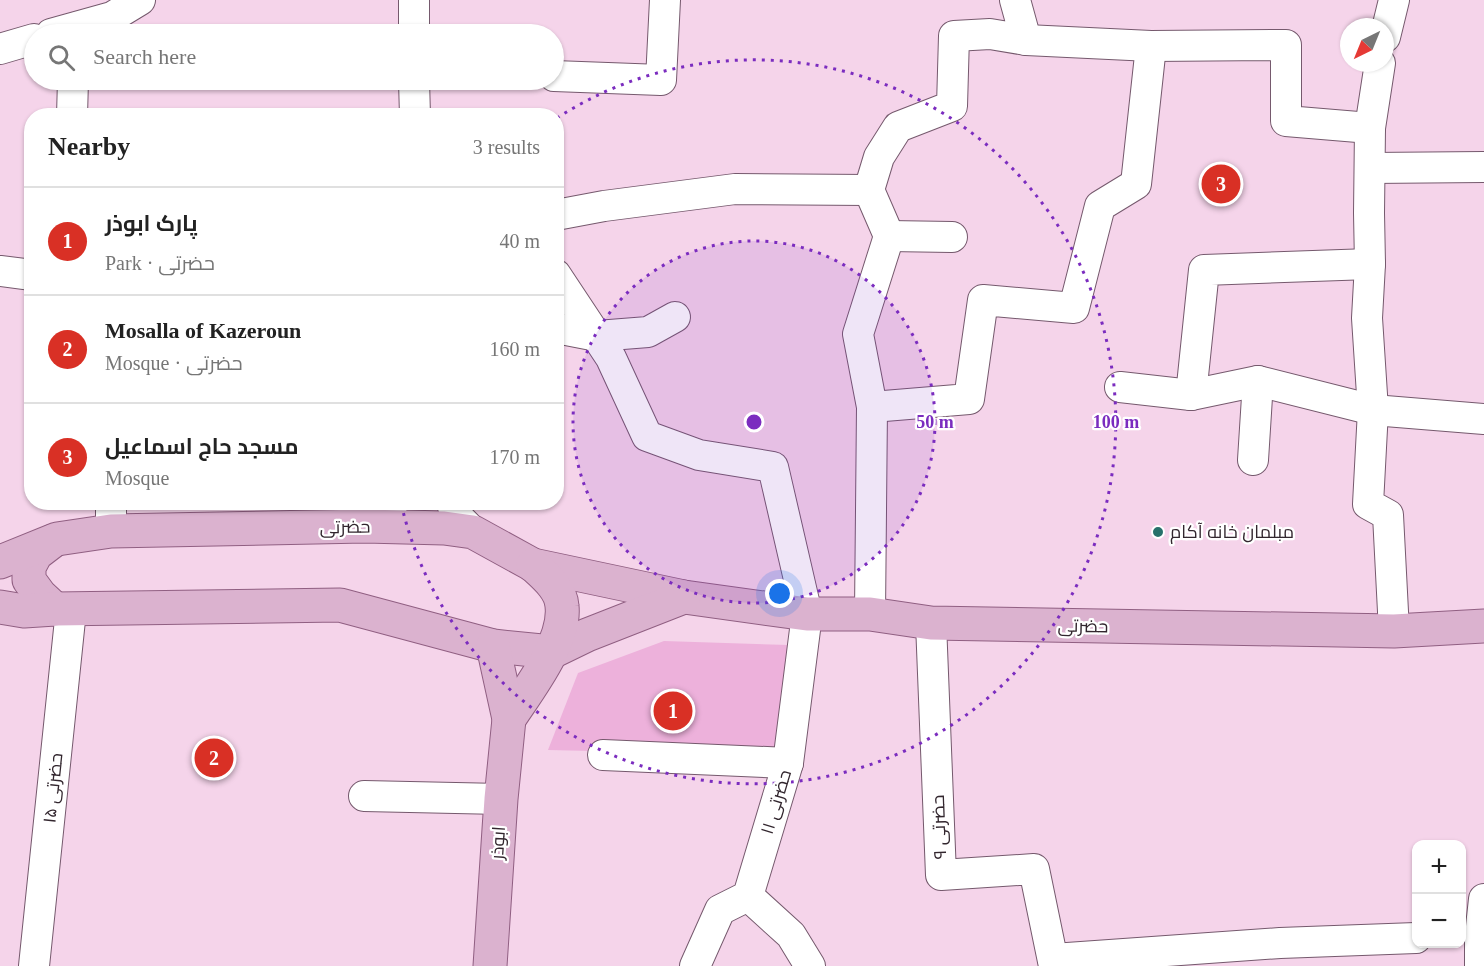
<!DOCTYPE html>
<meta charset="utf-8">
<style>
body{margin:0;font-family:"Times New Roman",Cairo,serif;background:#f6f6f6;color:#222}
.controls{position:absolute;right:18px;bottom:18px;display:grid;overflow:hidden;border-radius:12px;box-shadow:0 2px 4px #0004}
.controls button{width:54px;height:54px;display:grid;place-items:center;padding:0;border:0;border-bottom:2px solid #e0e0e0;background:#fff;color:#222;font:30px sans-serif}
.compass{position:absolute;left:1340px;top:18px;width:54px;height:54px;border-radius:50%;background:#fff;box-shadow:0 2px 4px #0004;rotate:223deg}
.you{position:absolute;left:780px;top:594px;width:21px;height:21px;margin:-15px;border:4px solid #fff;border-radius:50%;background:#1a73e8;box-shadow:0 0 0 9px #1a73e833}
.badge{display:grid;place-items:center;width:39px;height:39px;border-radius:50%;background:#d93025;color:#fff;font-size:20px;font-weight:700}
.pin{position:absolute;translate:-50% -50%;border:3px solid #fff;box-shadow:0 2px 6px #0006}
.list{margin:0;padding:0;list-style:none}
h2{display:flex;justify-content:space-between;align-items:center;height:78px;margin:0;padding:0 24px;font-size:26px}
h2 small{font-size:20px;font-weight:400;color:#767676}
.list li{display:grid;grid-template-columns:39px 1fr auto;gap:18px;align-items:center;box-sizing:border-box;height:108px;padding:0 24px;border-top:2px solid #e0e0e0}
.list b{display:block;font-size:22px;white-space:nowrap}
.list p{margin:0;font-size:20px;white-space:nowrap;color:#767676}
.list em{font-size:20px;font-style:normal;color:#767676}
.icon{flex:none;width:33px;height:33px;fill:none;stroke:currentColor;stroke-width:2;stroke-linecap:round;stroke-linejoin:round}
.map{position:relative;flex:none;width:1484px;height:966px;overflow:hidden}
.search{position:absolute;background:#fff;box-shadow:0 2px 4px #0004;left:24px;top:24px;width:540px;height:66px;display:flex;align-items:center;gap:15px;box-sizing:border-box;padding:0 21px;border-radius:33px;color:#767676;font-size:22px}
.panel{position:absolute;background:#fff;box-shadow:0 2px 4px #0004;left:24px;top:108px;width:540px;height:402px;border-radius:24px}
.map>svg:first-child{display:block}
</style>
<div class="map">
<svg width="1484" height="966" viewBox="0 0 1484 966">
<rect width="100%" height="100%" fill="#f5d4ea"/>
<polygon fill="#edb1db" points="664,641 789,645 777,755 548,750 578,673"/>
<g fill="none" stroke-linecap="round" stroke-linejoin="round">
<defs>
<g id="minor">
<polyline points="51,34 112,17 140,0"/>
<polyline points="414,34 414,0"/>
<polyline points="1385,37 1394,0"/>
<polyline points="1026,40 1151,46 1286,45 1286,121 1370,128"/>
<polyline points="0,49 34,39"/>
<polyline points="1380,63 1370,128 1369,213 1370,264 1367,318 1373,410 1368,504 1388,515 1394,631"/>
<polyline points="554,76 661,80 665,0"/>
<polyline points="414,80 415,116"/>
<polyline points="72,116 73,80"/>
<polyline points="1370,168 1484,167"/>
<polyline points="556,215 604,206 735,189 869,190"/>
<polyline points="889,236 952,237"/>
<polyline points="0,271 32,275"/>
<polyline points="556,275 611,358 647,436 699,455 773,467 807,614 788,763 748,896 720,910 695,966"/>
<polyline points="556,328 597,336 648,332 675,317"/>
<polyline points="1120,387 1191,395 1258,381 1373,410 1484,419"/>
<polyline points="1191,395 1204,270 1370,264"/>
<polyline points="872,407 969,399 983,300 1074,308 1100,206 1136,184 1151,46"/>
<polyline points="1253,460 1258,381"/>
<polyline points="451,502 459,518 473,532"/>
<polyline points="365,526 394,502"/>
<polyline points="111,531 111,502"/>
<polyline points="870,614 872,407 858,334 889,236 869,190 879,157 898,127 952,106 954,36 990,34 1026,40 1015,0"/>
<polyline points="931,623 941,875 1034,869 1054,966"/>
<polyline points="603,755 788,763"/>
<polyline points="364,796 501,799"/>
<polyline points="748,896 791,935 810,966"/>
<polyline points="1053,959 1280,943 1416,938"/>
<polyline points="34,966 71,610"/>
<polyline points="1480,966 1480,936 1484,899"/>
</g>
<g id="major">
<polyline points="53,541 36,554 29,567 29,580 40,595 55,609"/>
<polyline points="0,562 57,539 111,531 365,526 444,528 473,532 533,565 684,597 807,614 870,614 931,623 1394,631 1484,626"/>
<polyline points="0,607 24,611 55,609 340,605 493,646 552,652 587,635 684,597"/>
<path d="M509 719C528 690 566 642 562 606 561 589 545 576 533 565"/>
<polyline points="490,966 501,799 509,719 493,646"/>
</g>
</defs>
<use href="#minor" stroke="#75596d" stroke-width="32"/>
<use href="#major" stroke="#905f82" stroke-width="35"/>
<use href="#minor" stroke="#fff" stroke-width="30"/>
<use href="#major" stroke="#dbb2cf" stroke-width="33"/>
</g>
<circle cx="754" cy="422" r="181" fill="#7b2cbf" fill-opacity=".12"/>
<g fill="none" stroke="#7b2cbf" stroke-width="3" stroke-dasharray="3 6">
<circle cx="754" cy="422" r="181"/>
<path d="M557 118A362 362 0 1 1 401 503"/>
</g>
<circle fill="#27716b" stroke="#fff" stroke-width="2" cx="1158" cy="532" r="6"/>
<g text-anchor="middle" stroke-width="4.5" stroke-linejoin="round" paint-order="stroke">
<g font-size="18" fill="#32262e" stroke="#fff">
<text transform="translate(345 527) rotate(-1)" y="6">حضرتی</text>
<text transform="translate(1083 626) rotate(1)" y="6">حضرتی</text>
<text transform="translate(53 788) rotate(-84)" y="6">حضرتی ۱۵</text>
<text transform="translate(776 802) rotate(-73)" y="6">حضرتی ۱۱</text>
<text transform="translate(939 827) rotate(-92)" y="6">حضرتی ۹</text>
<text transform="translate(498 843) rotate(-86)" y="6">ابوذر</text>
</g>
<g font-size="18" fill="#32262e" stroke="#fff" text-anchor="start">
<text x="1170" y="538">مبلمان خانه آکام</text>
</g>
</g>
<circle cx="754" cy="422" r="9" fill="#7b2cbf" stroke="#fff" stroke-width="3"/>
<g font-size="18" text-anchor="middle" font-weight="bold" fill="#7b2cbf" stroke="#fff" stroke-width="4.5" stroke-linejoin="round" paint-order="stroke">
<text x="935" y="428">50 m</text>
<text x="1116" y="428">100 m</text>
</g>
</svg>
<div class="controls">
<button>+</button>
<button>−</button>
</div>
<svg class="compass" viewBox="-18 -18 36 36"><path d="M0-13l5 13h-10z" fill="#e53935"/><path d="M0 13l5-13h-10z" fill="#767676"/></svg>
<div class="you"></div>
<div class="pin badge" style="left:673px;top:711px">1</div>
<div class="pin badge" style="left:214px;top:758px">2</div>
<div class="pin badge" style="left:1221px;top:184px">3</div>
<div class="search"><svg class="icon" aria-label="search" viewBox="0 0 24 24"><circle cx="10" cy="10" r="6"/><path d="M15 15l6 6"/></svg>Search here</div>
<section class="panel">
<h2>Nearby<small>3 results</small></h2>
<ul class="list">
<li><span class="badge">1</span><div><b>پارک ابوذر</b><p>Park · حضرتی</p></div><em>40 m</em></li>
<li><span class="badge">2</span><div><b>Mosalla of Kazeroun</b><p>Mosque · حضرتی</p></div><em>160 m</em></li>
<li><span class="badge">3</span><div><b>مسجد حاج اسماعیل</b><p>Mosque</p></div><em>170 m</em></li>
</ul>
</section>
</div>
